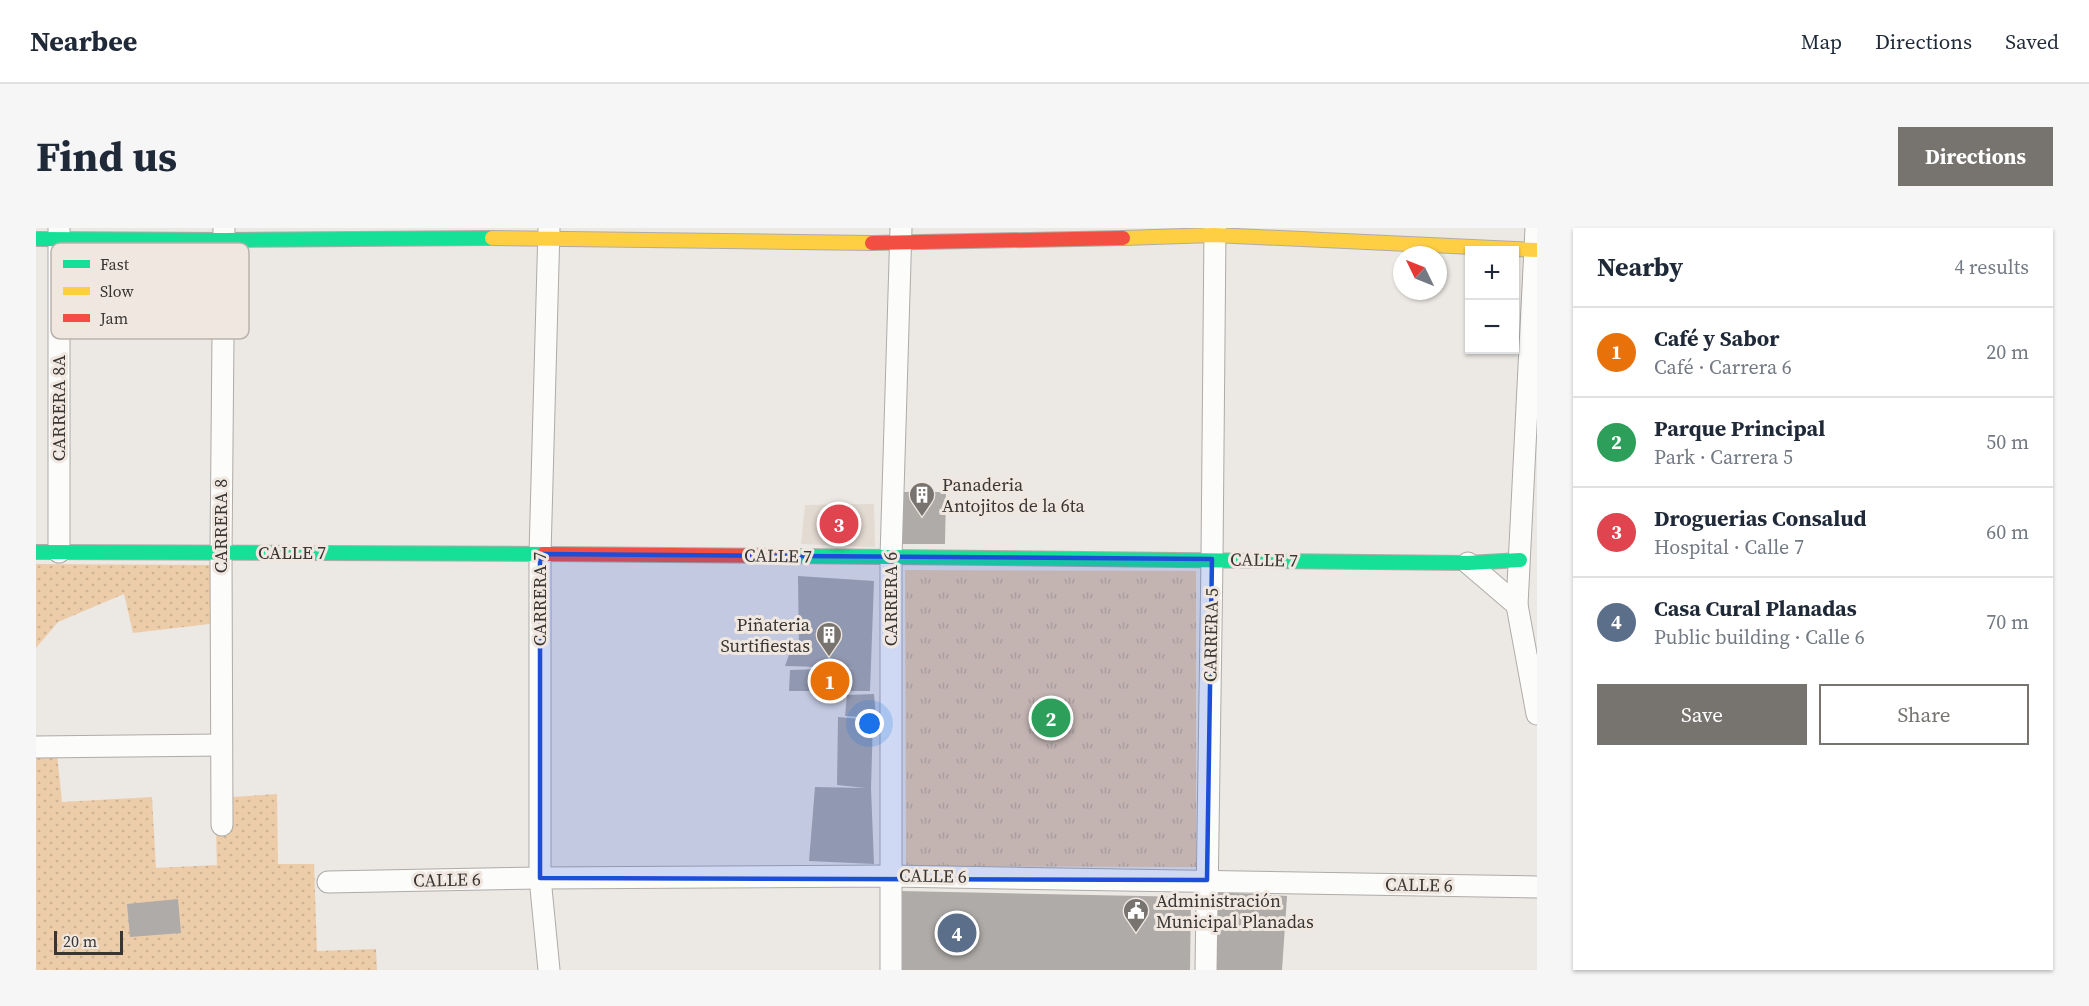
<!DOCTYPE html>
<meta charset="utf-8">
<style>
body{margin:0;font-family:"Source Serif 4",serif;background:#f6f6f7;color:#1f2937}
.controls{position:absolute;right:18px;top:18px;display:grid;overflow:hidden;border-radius:0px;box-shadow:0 2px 4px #0004}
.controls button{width:54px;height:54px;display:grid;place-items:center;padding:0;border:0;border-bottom:2px solid #e0e1e3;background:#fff;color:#1f2937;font:30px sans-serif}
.compass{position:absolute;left:1357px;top:18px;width:54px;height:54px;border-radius:50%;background:#fff;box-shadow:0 2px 4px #0004;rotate:313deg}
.scale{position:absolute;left:18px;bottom:15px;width:69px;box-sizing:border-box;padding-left:6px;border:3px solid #383532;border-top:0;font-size:16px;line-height:21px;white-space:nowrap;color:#383532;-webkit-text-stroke:4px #f0e8e0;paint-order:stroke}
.you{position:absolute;left:834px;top:496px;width:21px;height:21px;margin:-15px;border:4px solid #fff;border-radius:50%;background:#1a73e8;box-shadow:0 0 0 9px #1a73e833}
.badge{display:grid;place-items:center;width:39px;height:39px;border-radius:50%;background:#777470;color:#fff;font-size:20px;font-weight:700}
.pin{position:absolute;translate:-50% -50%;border:3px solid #fff;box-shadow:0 2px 6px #0006}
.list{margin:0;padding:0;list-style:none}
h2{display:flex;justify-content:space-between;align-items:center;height:78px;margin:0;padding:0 24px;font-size:26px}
h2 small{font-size:20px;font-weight:400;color:#747a83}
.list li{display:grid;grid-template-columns:39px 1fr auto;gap:18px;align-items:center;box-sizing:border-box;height:90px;padding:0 24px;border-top:2px solid #e0e1e3}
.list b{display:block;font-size:22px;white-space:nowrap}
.list p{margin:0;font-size:20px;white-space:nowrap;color:#747a83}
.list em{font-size:20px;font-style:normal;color:#747a83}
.actions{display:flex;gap:12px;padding:18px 24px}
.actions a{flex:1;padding:14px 0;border:2px solid #777470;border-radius:0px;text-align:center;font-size:21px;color:#777470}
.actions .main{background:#777470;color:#fff}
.map{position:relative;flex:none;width:1501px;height:742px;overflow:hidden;border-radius:0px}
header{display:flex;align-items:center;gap:36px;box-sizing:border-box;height:84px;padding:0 30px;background:#fff;border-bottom:2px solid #e0e1e3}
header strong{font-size:28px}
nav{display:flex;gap:33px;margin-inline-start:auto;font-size:21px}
.intro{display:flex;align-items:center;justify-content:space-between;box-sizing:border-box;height:144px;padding:0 36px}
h1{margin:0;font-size:42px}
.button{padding:15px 27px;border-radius:0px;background:#777470;color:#fff;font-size:21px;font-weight:700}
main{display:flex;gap:36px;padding:0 36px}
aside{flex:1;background:#fff;border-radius:0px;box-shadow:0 2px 4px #0004}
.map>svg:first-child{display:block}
</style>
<header>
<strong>Nearbee</strong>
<nav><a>Map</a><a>Directions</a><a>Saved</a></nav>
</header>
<div class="intro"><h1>Find us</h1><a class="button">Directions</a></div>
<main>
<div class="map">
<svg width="1501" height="742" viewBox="0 0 1501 742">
<defs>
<pattern id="grass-dots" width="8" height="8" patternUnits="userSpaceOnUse" patternTransform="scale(1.5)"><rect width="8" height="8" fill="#edcda9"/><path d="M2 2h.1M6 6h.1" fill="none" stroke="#ccb192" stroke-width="1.8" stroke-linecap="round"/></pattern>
<pattern id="park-tufts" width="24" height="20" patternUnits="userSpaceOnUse" patternTransform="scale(1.5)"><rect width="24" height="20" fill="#edcda9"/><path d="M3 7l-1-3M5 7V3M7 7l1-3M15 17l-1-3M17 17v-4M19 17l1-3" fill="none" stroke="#ccb192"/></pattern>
</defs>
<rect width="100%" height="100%" fill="#ece8e4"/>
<polygon fill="#e3dad1" points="838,276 839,319 765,316 769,277"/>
<g fill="url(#grass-dots)">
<polygon points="0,336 174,337 174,396 97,405 88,366 22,394 0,420"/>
<polygon points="21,525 26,574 116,569 120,640 181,637 179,567 197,569 241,566 242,636 278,636 281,723 340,721 341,742 0,742 0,526"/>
</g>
<polygon fill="url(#park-tufts)" points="869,342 1160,343 1160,639 870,638"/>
<g fill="#aeaba8">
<polygon points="862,264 910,264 909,316 864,316"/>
<polygon points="762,348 838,353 834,463 753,463 754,442 820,440 749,438 755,421 763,421"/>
<polygon points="838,466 840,490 809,488 811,467"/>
<polygon points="802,489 837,492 835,560 838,636 773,633 779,559 830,560 801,557"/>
<polygon points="865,663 1155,669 1154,742 864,742"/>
<polygon points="1179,664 1251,668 1246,742 1179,742"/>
<polygon points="142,671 145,705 94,709 91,676"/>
</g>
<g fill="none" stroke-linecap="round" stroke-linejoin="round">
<defs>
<g id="street">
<polyline points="23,0 23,324"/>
<polyline points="1500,0 1481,377 1501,486"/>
<polyline points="1432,335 1481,377"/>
<polyline points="0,519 185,517"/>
<polyline points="186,597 185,325 188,0"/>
<polyline points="292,654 504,650 855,648 1501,659"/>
<polyline points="513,742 504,650 504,326 513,0"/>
<polyline points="855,742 855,329 865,0"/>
<polyline points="1170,742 1176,331 1179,0"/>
</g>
<g id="fast">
<polyline points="0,11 188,12 456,10"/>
<polyline points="0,324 508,326"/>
<polyline points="752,328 1432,335 1484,332"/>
</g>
<g id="slow">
<polyline points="456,10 836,15"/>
<polyline points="1087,10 1178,7 1501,22"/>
</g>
<g id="jam">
<polyline points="836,15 1087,10"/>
<polyline points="508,326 752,328"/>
</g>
</defs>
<use href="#street" stroke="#aeaba8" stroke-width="23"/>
<use href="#fast" stroke="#aeaba8" stroke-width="16"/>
<use href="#slow" stroke="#aeaba8" stroke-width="16"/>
<use href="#jam" stroke="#aeaba8" stroke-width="16"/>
<use href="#street" stroke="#fcfcfb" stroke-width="21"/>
<use href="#fast" stroke="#16e098" stroke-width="14"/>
<use href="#slow" stroke="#ffcf43" stroke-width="14"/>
<use href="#jam" stroke="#f24e42" stroke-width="14"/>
</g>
<path fill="#1d4ed8" fill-opacity="0.2" stroke="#1d4ed8" stroke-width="4.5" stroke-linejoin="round" d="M504 326 1176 331 1171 652 504 650Z"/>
<defs>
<symbol id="building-pin" viewBox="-11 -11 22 30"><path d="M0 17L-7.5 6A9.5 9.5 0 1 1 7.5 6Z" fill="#777470" stroke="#f0e8e0"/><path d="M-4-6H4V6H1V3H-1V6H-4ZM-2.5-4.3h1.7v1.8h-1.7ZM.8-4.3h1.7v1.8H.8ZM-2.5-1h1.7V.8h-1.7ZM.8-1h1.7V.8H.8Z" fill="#fff"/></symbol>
<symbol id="civic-pin" viewBox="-11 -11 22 30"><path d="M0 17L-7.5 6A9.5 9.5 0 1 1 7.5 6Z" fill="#777470" stroke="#f0e8e0"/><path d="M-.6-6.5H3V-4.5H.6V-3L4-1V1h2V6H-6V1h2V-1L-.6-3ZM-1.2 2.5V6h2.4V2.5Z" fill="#fff"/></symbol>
</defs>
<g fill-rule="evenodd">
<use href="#building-pin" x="871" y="252" width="30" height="40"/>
<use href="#building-pin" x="778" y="392" width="30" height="40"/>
<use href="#civic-pin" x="1085" y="668" width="30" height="40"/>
</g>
<g text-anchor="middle" stroke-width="6" stroke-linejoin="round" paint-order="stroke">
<g font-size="18" fill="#383532" stroke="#f0e8e0">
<text transform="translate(23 180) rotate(-90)" y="6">CARRERA 8A</text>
<text transform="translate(185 298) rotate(-90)" y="6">CARRERA 8</text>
<text x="256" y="331">CALLE 7</text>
<text transform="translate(742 328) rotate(1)" y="6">CALLE 7</text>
<text transform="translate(1228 332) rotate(1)" y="6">CALLE 7</text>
<text transform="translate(504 371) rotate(-90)" y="6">CARRERA 7</text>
<text transform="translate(855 371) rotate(-90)" y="6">CARRERA 6</text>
<text transform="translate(1175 407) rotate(-89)" y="6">CARRERA 5</text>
<text transform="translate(897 648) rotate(1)" y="6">CALLE 6</text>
<text transform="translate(411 652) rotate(-1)" y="6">CALLE 6</text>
<text transform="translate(1383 657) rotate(1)" y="6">CALLE 6</text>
</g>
<g font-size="18" fill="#383532" stroke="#f0e8e0" text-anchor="start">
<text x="906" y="263">Panaderia<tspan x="906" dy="21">Antojitos de la 6ta</tspan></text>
<text x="774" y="403" text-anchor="end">Piñateria<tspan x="774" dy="21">Surtifiestas</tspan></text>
<text x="1120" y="679">Administración<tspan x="1120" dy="21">Municipal Planadas</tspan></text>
</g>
</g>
<rect x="15" y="15" width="198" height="96" rx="9" fill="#f0e8e0" stroke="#b9b2ac" stroke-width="1.5"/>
<rect x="27" y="32" width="27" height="8" fill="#16e098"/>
<rect x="27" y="59" width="27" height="8" fill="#ffcf43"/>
<rect x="27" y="86" width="27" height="8" fill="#f24e42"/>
<g font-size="16" fill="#383532">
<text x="64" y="42">Fast</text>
<text x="64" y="69">Slow</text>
<text x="64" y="96">Jam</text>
</g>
</svg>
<div class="controls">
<button>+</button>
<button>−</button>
</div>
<svg class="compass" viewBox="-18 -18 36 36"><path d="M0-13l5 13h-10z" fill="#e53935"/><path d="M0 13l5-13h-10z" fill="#747a83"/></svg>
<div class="scale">20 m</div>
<div class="you"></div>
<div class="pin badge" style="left:794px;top:453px;background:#e8710a">1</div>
<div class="pin badge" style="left:1015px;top:490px;background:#2e9e5b">2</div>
<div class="pin badge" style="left:803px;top:296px;background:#e0444e">3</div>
<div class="pin badge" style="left:921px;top:705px;background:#5c6f8a">4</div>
</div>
<aside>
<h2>Nearby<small>4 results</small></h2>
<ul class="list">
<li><span class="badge" style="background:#e8710a">1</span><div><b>Café y Sabor</b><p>Café · Carrera 6</p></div><em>20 m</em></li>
<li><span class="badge" style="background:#2e9e5b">2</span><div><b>Parque Principal</b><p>Park · Carrera 5</p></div><em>50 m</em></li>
<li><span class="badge" style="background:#e0444e">3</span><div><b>Droguerias Consalud</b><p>Hospital · Calle 7</p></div><em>60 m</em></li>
<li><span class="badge" style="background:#5c6f8a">4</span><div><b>Casa Cural Planadas</b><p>Public building · Calle 6</p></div><em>70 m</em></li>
</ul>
<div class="actions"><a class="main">Save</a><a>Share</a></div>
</aside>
</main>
